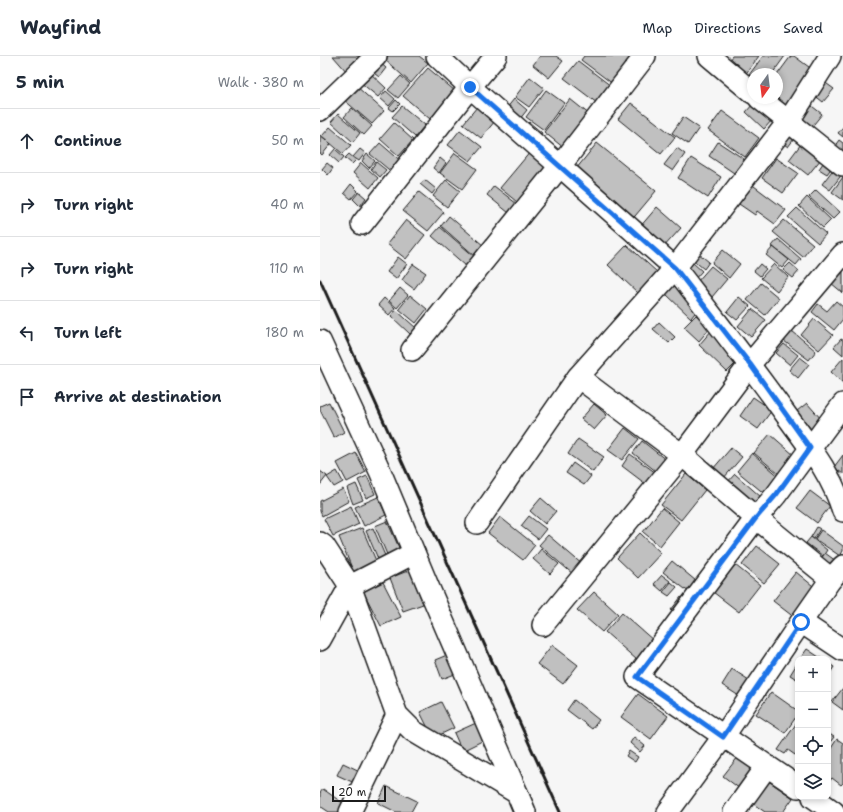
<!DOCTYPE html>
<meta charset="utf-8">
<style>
body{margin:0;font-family:"Shantell Sans",sans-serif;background:#f6f6f7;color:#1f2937}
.controls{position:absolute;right:12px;bottom:12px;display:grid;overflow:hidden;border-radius:8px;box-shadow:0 2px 6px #0003}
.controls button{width:36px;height:36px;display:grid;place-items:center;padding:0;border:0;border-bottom:1px solid #e0e1e3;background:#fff;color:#1f2937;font:20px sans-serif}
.compass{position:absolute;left:427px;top:12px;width:36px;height:36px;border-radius:50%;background:#fff;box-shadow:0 2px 6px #0003;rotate:194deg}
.scale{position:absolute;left:12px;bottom:10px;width:54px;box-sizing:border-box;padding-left:4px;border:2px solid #1c1c1c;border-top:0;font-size:11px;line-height:14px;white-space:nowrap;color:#1c1c1c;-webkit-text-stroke:3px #fff;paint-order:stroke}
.stop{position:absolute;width:12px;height:12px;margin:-9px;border:3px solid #1a73e8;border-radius:50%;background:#fff}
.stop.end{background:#1a73e8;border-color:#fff;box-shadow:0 1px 4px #0008}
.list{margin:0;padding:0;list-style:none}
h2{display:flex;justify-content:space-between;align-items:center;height:52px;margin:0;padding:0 16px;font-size:17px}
h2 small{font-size:13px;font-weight:400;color:#747a83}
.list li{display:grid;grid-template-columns:26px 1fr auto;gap:12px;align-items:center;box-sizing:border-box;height:64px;padding:0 16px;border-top:1px solid #e0e1e3}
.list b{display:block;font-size:15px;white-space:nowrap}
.list em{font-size:13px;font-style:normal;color:#747a83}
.icon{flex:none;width:22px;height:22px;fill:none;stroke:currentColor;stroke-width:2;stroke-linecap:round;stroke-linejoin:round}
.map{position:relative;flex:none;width:523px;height:756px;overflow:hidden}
header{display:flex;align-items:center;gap:24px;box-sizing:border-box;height:56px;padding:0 20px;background:#fff;border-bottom:1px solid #e0e1e3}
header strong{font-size:19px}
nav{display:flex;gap:22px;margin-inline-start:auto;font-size:14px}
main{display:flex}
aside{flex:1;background:#fff}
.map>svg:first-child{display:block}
</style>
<header>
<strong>Wayfind</strong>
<nav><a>Map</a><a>Directions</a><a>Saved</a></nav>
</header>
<main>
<aside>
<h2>5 min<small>Walk · 380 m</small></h2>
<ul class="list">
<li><svg class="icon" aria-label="ahead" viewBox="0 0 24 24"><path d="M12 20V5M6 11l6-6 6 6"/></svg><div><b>Continue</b></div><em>50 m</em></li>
<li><svg class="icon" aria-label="right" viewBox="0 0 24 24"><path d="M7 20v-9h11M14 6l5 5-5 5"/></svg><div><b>Turn right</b></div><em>40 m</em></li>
<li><svg class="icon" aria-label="right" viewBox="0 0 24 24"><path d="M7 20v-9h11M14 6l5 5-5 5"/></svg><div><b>Turn right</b></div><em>110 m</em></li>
<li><svg class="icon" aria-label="left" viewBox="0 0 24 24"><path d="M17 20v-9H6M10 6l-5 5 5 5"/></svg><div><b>Turn left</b></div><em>180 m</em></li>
<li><svg class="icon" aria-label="arrive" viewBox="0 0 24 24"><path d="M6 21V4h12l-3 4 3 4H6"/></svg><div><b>Arrive at destination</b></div></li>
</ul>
</aside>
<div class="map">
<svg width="523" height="756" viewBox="0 0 523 756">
<rect width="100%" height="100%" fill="#f6f6f6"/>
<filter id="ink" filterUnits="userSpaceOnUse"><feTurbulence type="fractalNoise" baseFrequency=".025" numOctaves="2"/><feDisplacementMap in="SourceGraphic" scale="8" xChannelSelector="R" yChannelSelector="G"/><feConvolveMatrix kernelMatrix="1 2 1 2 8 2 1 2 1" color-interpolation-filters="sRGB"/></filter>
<g filter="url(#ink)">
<g fill="#c0c0c0" stroke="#1c1c1c">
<polygon points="13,0 41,0 27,16"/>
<polygon points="66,0 99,0 108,7 91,27 64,3"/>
<polygon points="220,0 236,0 243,5 229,22 213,9"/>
<polygon points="264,0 310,0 313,2 293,28 261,4"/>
<polygon points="412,0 439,0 424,20 406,8"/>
<polygon points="443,0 465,0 452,18 433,18 433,28 426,23"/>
<polygon points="471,0 474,0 493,14 465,53 450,42 457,42 457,19"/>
<polygon points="58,5 66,12 59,21 50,14"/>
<polygon points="258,5 291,30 277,47 244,22"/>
<polygon points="108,12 135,35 110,63 83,40"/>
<polygon points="49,16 66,32 58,41 40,26"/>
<polygon points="81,20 90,28 78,42 68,34"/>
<polygon points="210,21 224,32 209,51 195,41"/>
<polygon points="503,25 514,33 503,46 493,38"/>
<polygon points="35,29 64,55 52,68 23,43"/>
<polygon points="226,34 244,47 224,74 206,61"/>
<polygon points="66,35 75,43 69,50 60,42"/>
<polygon points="194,43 207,54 199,64 186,53"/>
<polygon points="250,43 270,59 244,92 224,76"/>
<polygon points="76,44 80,48 73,55 69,52"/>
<polygon points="311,47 355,81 341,98 298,63"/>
<polygon points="488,47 502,58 490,73 476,61"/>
<polygon points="433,48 452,64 444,73 426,56"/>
<polygon points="82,50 105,69 95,81 72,61"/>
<polygon points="157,51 175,65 161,82 143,68"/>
<polygon points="32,52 52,70 44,79 24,61"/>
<polygon points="402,55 439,82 425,101 388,74"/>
<polygon points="18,58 40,77 33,86 11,66"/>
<polygon points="363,61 379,72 368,88 352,77"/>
<polygon points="209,66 222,77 219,82 205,71"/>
<polygon points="74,67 93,84 79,100 60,83"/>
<polygon points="10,71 31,89 23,98 2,80"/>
<polygon points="523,71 523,81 518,77"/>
<polygon points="140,74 162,91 150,105 128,89"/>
<polygon points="466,78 474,83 468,91 460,85"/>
<polygon points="0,79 11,88 2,99 0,97"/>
<polygon points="519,84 523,87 523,99 514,91"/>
<polygon points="398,86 424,103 414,117 389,100"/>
<polygon points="60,87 83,107 74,118 50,98"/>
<polygon points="277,87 336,135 310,166 252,118"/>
<polygon points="481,88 501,103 488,119 469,104"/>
<polygon points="357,92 365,98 353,115 344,109"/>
<polygon points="15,93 24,101 19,107 10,99"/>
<polygon points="40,93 45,97 39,105 33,101"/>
<polygon points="211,95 228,109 197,146 180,132"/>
<polygon points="135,97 157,113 142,133 120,117"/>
<polygon points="29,98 36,104 32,108 25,102"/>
<polygon points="47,98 55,105 49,112 42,105"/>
<polygon points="120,102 126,107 119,117 113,112"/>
<polygon points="371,102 401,121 388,142 358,122"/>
<polygon points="456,102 478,117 463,137 442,122"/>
<polygon points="505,104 513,110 507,118 499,113"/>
<polygon points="56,106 66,114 60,121 51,113"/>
<polygon points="7,107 13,112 8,119 2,113"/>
<polygon points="41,107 58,122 50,132 33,117"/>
<polygon points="515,111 523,117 510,134 502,128"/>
<polygon points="523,121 523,144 512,136"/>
<polygon points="105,124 116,133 112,138 100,128"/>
<polygon points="126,124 140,135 127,151 113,140"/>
<polygon points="430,127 466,154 455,168 437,155 435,159 416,146"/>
<polygon points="31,128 38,135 31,143 24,137"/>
<polygon points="174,130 197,148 189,157 167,139"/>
<polygon points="496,134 520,156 513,163 489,141"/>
<polygon points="39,136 46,142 40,150 33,143"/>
<polygon points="99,136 124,156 108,175 83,155"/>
<polygon points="487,141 511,164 503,172 479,150"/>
<polygon points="337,151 361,172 342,193 319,172"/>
<polygon points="477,152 506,178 498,187 468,161"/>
<polygon points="129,160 164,190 155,200 121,170"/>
<polygon points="86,164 105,179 86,203 67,188"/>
<polygon points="464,164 493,188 483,201 453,176"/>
<polygon points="120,171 155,201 146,210 112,180"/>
<polygon points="458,183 481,203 476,209 452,190"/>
<polygon points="307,189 337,216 318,237 288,209"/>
<polygon points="453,191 469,204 462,212 446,199"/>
<polygon points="403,194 420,208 409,222 392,207"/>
<polygon points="378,197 389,206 384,213 372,203"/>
<polygon points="78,201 87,208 76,223 67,216"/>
<polygon points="373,207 382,215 372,226 363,219"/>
<polygon points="470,207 479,215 473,222 463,214"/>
<polygon points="93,208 106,217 94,233 82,224"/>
<polygon points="440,208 446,213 440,220 434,215"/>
<polygon points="454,208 468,221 457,235 441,222"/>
<polygon points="391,210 407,223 392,241 376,227"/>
<polygon points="523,214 523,237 511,227"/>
<polygon points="441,227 459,242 445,259 427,244"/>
<polygon points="354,230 378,253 371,262 346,238"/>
<polygon points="80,232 88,239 77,252 69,245"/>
<polygon points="90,239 107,253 96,267 79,253"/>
<polygon points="419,241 430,250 417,264 407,256"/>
<polygon points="64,242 75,252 69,259 58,249"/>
<polygon points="516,245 523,251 523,263 514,274 492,256 498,248 507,255"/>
<polygon points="432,253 446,264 431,281 418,270"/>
<polygon points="76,254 96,272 90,278 71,260"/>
<polygon points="376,259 390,272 379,285 364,271"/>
<polygon points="494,263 513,279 499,294 481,279"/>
<polygon points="339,266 355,281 349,287 333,273"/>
<polygon points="392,274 421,302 407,316 379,289"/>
<polygon points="472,275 496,295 489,304 464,285"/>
<polygon points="521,283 523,284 523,299 514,291"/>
<polygon points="464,288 478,299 470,309 456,297"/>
<polygon points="480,301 489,308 478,322 469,314"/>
<polygon points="523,302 523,327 511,316"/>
<polygon points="433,341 452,354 438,373 420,360"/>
<polygon points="9,346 24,376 14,382 0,354 0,350"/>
<polygon points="487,347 502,364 491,373 477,355"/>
<polygon points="274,348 287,359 274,374 261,363"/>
<polygon points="305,372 319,383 302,404 288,394"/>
<polygon points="450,378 475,400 459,418 434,397"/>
<polygon points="258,383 284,401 273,416 248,398"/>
<polygon points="322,385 346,404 337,416 313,397"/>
<polygon points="411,392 422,401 403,423 392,414"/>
<polygon points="36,397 46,416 27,426 17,407"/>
<polygon points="432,397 461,422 446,439 417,415"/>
<polygon points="310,398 336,417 327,429 302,410"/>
<polygon points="523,399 523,418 514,411"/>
<polygon points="253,407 271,420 264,429 246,417"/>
<polygon points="0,415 7,420 0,429"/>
<polygon points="17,415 23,426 14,431 7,421"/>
<polygon points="366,418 385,434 361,464 341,449"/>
<polygon points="415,418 441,441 430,453 404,430"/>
<polygon points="47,420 55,438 46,442 38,424"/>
<polygon points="36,428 43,444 33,448 27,432"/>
<polygon points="23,433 29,445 2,460 0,455 0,445"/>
<polygon points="490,435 510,450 497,467 477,452"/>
<polygon points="58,441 66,459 44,470 35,451"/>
<polygon points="221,442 236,455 225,468 210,455"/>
<polygon points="31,450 39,468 13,480 4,463"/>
<polygon points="342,452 359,466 340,490 323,476"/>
<polygon points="209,460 226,473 218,483 201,470"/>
<polygon points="180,461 215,489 203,504 168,477"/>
<polygon points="67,465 81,496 68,501 55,470"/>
<polygon points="497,471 500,473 494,483 491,481"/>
<polygon points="42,472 57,507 34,517 19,481"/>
<polygon points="53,472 66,502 59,505 46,475"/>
<polygon points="501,474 523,490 523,495 520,500 495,483"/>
<polygon points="320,477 341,497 318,522 297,502"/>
<polygon points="228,479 263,509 254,519 219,489"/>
<polygon points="491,481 507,494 503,500 486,487"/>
<polygon points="437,490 460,508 444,527 422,509"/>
<polygon points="221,493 239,508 230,518 213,503"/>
<polygon points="505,497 516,505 509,514 499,506"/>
<polygon points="352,505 382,530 374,540 343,516"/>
<polygon points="415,509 440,529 419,556 393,536"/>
<polygon points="90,514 103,548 83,555 70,522"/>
<polygon points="476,516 498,534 475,562 453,545"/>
<polygon points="342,519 350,525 342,535 334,528"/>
<polygon points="63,526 81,561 61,570 43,535"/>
<polygon points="351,526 357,531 349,540 343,536"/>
<polygon points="274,536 298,558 282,576 257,554"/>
<polygon points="361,541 369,548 359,560 351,554"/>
<polygon points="302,557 334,585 317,604 285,576"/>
<polygon points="232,589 258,609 243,628 217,608"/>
<polygon points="487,593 502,603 480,603"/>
<polygon points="127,599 135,618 122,623 115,604"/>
<polygon points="478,606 478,624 470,619"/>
<polygon points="508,607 514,611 508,620"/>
<polygon points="412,613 429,624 419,640 402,629"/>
<polygon points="523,632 523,654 512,646"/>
<polygon points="451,636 478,655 478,658 465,677 436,658"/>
<polygon points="318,638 348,660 331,683 301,661"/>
<polygon points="254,644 279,664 272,673 247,654"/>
<polygon points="121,646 134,672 113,682 100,656"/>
<polygon points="478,665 478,695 475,699 468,694 465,698 458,694"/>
<polygon points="156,667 164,684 142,695 134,677"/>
<polygon points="508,677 514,681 508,689"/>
<polygon points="314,681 325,690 320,696 310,687"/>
<polygon points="517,683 523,687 523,727 521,729 512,722 508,727 508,697"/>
<polygon points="309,695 318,701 315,706 306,700"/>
<polygon points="418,701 434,714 420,733 403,720"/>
<polygon points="23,707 46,718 41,730 17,719"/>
<polygon points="447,724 473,742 463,756 445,756 432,747"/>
<polygon points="66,730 97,745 91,756 76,756 58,747"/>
<polygon points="3,733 24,748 18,756 9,756 0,750 0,737"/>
</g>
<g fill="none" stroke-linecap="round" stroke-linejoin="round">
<defs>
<g id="minor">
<polyline points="117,0 150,31 176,0"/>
<polyline points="389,0 433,37"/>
<path d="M510 0 468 66 355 212C392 260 429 307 464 356 487 388 511 416 523 455"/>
<polyline points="439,42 523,109"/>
<polyline points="0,54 56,0"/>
<polyline points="42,168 150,31 240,110 92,294"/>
<polyline points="0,285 60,415 108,530 197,737"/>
<polyline points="258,321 355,212 240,110 325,0"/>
<polyline points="157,467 258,321 362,399 223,569"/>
<polyline points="0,487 4,490 30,530 94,497"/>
<polyline points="523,510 511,523 481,566 523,594"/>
<polyline points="511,523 436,462 456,439 523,348"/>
<polyline points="0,584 30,530 77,659 93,675 197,737 205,756"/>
<polyline points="478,731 317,621 436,462 362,399 430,308 523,198"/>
<polyline points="493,741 514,756"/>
<polyline points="30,756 77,659"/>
<polyline points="348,756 403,681 481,566"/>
<polyline points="414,756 447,710"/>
</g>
</defs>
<use href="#minor" stroke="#1c1c1c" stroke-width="24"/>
<use href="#minor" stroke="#fff" stroke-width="21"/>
<polyline stroke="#1c1c1c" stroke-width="3" points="0,224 240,756"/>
</g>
</g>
<g fill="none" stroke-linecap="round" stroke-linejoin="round" filter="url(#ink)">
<polyline stroke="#1a73e8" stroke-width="5" points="150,31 355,212 430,308 490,392 456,439 436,462 317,621 403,681 481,566"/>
</g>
</svg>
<div class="controls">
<button>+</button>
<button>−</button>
<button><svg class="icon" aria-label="locate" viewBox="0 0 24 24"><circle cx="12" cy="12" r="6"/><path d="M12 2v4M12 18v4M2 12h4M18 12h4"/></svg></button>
<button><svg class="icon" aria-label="layers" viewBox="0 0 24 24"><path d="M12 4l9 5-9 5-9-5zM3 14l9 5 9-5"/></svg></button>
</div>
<svg class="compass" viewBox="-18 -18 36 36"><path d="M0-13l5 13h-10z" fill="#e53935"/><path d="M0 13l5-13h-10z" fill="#747a83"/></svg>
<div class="scale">20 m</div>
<div class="stop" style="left:481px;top:566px"></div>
<div class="stop end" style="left:150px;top:31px"></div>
</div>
</main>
